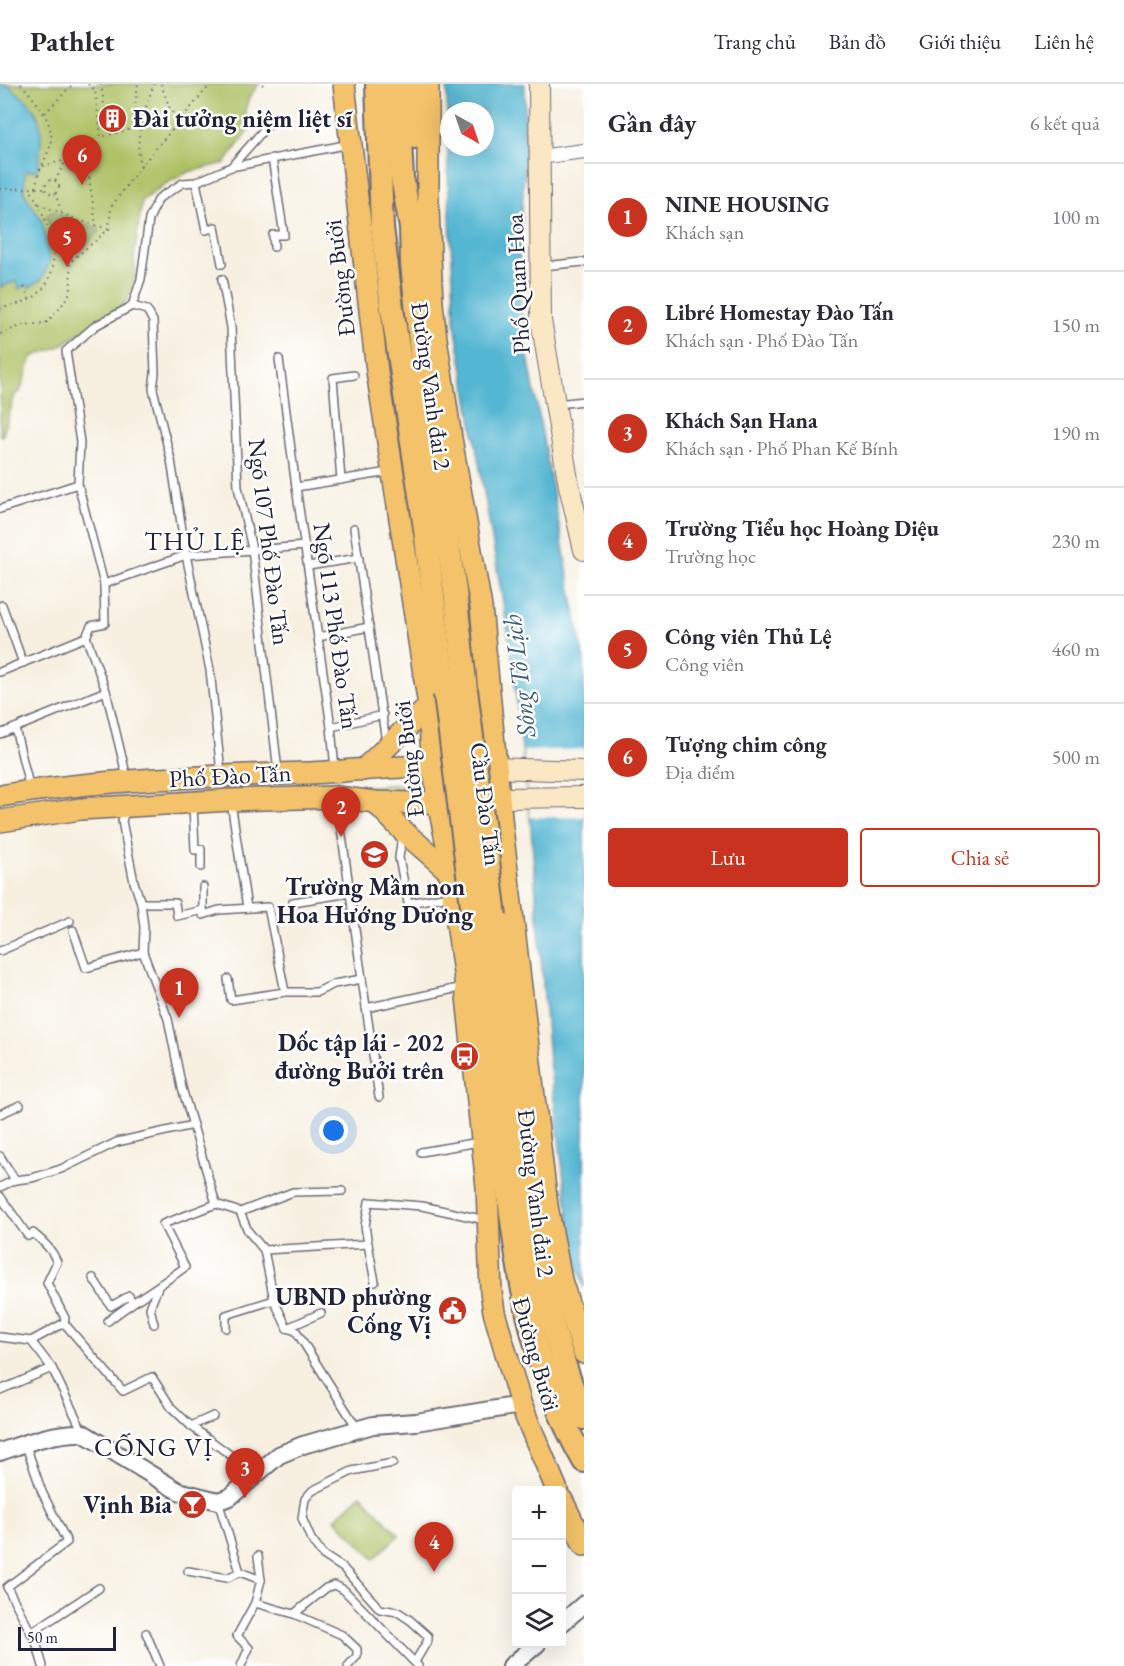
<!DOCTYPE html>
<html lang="vi">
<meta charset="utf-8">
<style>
body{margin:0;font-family:"EB Garamond",serif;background:#f7f7f7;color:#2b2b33}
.controls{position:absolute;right:18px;bottom:18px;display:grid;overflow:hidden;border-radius:6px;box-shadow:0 6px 24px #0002}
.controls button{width:54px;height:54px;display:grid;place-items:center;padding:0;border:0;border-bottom:2px solid #e1e1e2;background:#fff;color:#2b2b33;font:30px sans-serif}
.compass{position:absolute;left:440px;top:18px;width:54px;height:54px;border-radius:50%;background:#fff;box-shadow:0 6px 24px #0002;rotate:140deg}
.scale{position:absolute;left:18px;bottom:15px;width:98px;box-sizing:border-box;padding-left:6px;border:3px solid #22223b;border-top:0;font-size:16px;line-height:21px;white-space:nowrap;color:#22223b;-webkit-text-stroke:4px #fff;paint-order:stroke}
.you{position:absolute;left:334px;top:1047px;width:21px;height:21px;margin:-15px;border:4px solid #fff;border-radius:50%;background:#1a73e8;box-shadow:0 0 0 9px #1a73e833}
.badge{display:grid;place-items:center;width:39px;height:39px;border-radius:50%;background:#c8321e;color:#fff;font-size:20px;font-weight:700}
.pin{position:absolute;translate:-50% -50px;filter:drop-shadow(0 2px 3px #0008)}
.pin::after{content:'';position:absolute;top:32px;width:21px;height:18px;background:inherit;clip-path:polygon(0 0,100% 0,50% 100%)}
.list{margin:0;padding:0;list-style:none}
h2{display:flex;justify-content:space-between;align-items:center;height:78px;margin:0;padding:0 24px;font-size:26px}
h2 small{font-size:20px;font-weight:400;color:#7c7c81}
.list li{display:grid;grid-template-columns:39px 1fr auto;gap:18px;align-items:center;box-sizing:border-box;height:108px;padding:0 24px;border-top:2px solid #e1e1e2}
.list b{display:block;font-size:22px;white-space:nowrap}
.list p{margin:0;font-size:20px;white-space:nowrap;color:#7c7c81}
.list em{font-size:20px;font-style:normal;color:#7c7c81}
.actions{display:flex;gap:12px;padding:18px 24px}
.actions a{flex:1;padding:14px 0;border:2px solid #c8321e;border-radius:6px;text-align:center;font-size:21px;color:#c8321e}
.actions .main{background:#c8321e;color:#fff}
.icon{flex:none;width:33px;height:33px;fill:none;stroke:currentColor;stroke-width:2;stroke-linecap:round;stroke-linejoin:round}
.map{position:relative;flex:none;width:584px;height:1582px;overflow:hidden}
header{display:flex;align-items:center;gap:36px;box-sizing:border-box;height:84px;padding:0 30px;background:#fff;border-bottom:2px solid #e1e1e2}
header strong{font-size:28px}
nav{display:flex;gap:33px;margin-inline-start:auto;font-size:21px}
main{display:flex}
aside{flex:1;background:#fff}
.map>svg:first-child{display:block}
</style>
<header>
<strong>Pathlet</strong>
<nav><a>Trang chủ</a><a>Bản đồ</a><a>Giới thiệu</a><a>Liên hệ</a></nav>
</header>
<main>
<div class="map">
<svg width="584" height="1582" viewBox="0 0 584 1582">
<rect width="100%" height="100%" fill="#fff"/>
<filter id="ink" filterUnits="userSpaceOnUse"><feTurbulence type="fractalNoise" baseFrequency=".0167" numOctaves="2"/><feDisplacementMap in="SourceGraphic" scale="12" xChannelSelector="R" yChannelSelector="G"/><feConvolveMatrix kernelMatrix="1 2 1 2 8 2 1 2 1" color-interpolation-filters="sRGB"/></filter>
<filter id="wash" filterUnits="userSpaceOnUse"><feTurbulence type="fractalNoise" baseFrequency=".008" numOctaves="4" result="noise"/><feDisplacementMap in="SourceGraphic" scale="24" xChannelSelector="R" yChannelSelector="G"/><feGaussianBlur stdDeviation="1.35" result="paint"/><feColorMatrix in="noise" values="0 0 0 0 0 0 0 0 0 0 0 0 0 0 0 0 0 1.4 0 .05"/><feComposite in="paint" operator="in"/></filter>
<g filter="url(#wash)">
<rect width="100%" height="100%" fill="#f7f0e1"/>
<g fill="#aec165" stroke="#687250" stroke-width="1.5">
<polygon points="0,0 259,0 249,13 245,27 252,42 225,79 188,88 165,100 142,117 134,174 136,192 126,219 60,262 32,273 20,308 15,310 3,351 0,352"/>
<polygon points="424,699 427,703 424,704 160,718 161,712"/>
<polygon points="361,1410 399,1451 374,1475 335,1435"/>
</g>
<polygon fill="#8aa75a" stroke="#56644a" stroke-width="1.5" points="54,128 99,145 99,148 79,168 59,170 47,132 48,129"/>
<g fill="#53b6d2" stroke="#3a6c86" stroke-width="1.5" fill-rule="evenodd">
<path d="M0 0C8 0 14 6 20 11 47 30 42 56 38 84L35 87H25L24 108 43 139 50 177 42 195 29 204 27 201 19 205 17 197 0 203Z"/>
<path d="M447 0H525V73L518 199 525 256 584 577V1204L572 1158 549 977 531 745 510 559 455 240 448 92ZM449 27H485V63H449Z"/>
</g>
<polygon fill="#f7f0e1" points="584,665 584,733 530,733 523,667"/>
</g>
<g filter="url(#ink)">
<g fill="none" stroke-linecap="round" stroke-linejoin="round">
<defs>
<g id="service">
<polyline points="272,74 284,151 273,151 274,163"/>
<polyline points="231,83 268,41"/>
<polyline points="196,98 206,146 215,143 222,180"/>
<polyline points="542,182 584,178"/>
<polyline points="222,195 231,243 238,403 252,465 278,687"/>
<polyline points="132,222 147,226 153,237 155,289 153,305 171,376 186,471 210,586 221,688"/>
<polyline points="132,222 141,195 149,135 159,114 183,99 196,98 231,83 350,60"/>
<polyline points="279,275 296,403 389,388"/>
<polyline points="557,320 584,317"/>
<polyline points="341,396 333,294 354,291"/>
<polyline points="296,403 331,643 335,685"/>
<polyline points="0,425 78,400"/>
<polyline points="354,444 386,658"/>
<polyline points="308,482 359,474"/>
<polyline points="104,500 186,471 305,462"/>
<polyline points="2,521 23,579"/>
<polyline points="86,553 91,542 105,539 104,500 78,400 80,358 66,267 95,242 132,222"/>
<polyline points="318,553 369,543"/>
<polyline points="0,588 86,553 106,607 127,694"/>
<polyline points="331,643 383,631"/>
<polyline points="15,644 30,705"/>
<polyline points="0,650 106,607"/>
<polyline points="337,716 362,895"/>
<polyline points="231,718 247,824"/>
<polyline points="193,721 195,766 201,765 201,783"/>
<polyline points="126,725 122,737 134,798 141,819 144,843 143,868 168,935 182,1004 216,1120"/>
<polyline points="402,751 399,774 408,819 443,813 451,813"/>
<polyline points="293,818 350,809"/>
<polyline points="141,819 175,819 177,832 203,826 203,831 219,826 268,823 285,908"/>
<polyline points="203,826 203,803"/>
<polyline points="73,846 86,884 143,868"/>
<polyline points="0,867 70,837"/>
<polyline points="228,895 231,916 285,908 317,908 334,900 362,895 379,1013"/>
<polyline points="366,924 463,903"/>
<polyline points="0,1030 20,1021"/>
<polyline points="421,1068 479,1058"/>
<polyline points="0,1072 15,1096"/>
<polyline points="0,1103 15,1096 32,1094 61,1085 117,1058 193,1041"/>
<path d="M0 1112 28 1152 33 1149C42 1156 53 1167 57 1178L47 1199 65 1234 64 1239"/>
<polyline points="240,1128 293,1108 342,1107"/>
<polyline points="368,1160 375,1198"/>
<polyline points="264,1166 368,1160 365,1142 369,1118 422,1122 485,1136"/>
<polyline points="93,1194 111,1222 129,1212 132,1218"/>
<path d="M108 1237C133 1217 160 1202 185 1183L163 1140 216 1120 240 1128 248 1147 264 1166 274 1216 287 1244"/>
<polyline points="64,1239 123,1307 152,1293 171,1323 191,1342 256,1390"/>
<polyline points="154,1240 150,1224 158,1203"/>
<polyline points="226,1244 226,1231 274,1216"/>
<polyline points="287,1244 296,1247 357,1344"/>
<polyline points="287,1244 321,1229"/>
<polyline points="0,1253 31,1257"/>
<polyline points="31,1257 52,1284 83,1348"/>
<polyline points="31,1257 64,1239"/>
<polyline points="0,1306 52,1284"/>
<polyline points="191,1342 213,1332"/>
<polyline points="25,1359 42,1408 67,1458 7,1503 36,1558 43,1582"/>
<polyline points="393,1379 352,1387 312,1407 305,1415 302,1434 311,1455 323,1471 343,1484 380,1525 398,1528 410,1536 428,1552 428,1556 415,1578"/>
<polyline points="218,1417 240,1488 261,1496 255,1519 294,1530 326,1504 335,1501 344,1506 418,1582"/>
<polyline points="258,1472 261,1496"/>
<polyline points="188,1487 227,1494 240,1488"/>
<polyline points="294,1530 342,1551 357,1565 357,1572 348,1582"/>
<polyline points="31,1549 99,1504"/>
<polyline points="146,1549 160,1582"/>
<polyline points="241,1582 249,1564 237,1552 255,1519"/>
</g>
<polyline id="minor" points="539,73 584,67"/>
<g id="tertiary">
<path d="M0 1368C26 1359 54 1348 83 1349L178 1407 218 1417 230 1413 279 1371 303 1361 373 1341 416 1338 521 1321"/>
<polyline points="562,1539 584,1520"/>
<polyline points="511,1582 537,1560"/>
</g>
<g id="secondary">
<polyline points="539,0 541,236 569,402 584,466"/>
<polyline points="497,684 584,687"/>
<polyline points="499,714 584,713"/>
</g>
<g id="primary">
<polyline points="344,0 377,287 429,622 431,657 438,718 450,775 450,788 466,903 487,1103 491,1207 494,1228 521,1321 557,1406"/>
<polyline points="428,0 428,122 432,220 436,254 451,354 481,523 502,744 547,1122 561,1196 584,1269"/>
<polyline points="363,686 429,622"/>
<path d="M0 712C100 695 207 692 309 689 354 687 399 681 445 682"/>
<polyline points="375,718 403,747 450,788"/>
<polyline points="0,737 81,725 231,716 336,713 375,718 415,719 451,717"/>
<polyline points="562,1416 584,1461"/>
</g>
<g id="trunk">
<polyline points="377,0 382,143 392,224 424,438 445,610"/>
<polyline points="397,0 402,93 411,144 412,180 423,287 455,507 466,606"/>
<polyline points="413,0 414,53"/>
<path d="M495 832 538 1178C549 1232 563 1283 584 1334"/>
<path d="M474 837C483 909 493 981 502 1054 516 1171 524 1272 584 1377"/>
</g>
</defs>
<use href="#service" stroke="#6d6a75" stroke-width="10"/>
<use href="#minor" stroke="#6d6a75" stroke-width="16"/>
<use href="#tertiary" stroke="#6d6a75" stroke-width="20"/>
<use href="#secondary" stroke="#6d6a75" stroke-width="22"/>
<use href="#primary" stroke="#6d6a75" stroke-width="24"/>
<use href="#trunk" stroke="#6d6a75" stroke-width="26"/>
<g stroke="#6d6a75" stroke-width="2" stroke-dasharray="1.5 4.5" stroke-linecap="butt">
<path d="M21 0C36 17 60 43 48 68 42 82 37 89 36 104"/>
<polyline points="88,0 95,6 101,53 132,45 138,0"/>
<polyline points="98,0 99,0"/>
<polyline points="101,0 107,40"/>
<polyline points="161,0 170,25 179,37"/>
<polyline points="262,0 266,4"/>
<polyline points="45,29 73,0"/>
<polyline points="85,64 96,141"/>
<polyline points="43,82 86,71"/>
<path d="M141 82C133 57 145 25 154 0"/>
<circle cx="52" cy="103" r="7"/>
<polyline points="55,97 66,76"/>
<polyline points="0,105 46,104"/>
<polyline points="55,109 62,129"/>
<polyline points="39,120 78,136 109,145"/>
<polyline points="24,203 29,215"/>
<path d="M0 225C12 221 30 218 39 209 68 181 47 134 30 105"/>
<polyline points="0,250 23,241 46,239 60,224 71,207 70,178 109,145 111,123 141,82 211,0"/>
</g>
<use href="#service" stroke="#fff" stroke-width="7"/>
<use href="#minor" stroke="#fff" stroke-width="14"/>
<use href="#tertiary" stroke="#fff" stroke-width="16"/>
<use href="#secondary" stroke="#fae7c3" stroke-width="20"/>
<use href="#primary" stroke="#f3c26a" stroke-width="21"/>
<use href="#trunk" stroke="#f3c26a" stroke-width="22"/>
<defs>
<g id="trunk-bridge">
<polyline points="466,606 495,832"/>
<polyline points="445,610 474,837"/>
</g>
</defs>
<use href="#trunk-bridge" stroke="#6d6a75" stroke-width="26" stroke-linecap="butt"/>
<use href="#trunk-bridge" stroke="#f3c26a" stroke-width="22"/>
</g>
</g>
<defs>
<symbol id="building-disc" viewBox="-11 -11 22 22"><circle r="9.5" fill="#c8321e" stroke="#fff"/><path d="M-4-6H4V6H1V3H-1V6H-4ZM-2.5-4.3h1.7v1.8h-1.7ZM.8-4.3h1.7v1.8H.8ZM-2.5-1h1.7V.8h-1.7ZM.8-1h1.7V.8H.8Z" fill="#fff"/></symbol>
<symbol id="school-disc" viewBox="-11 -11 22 22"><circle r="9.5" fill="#c8321e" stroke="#fff"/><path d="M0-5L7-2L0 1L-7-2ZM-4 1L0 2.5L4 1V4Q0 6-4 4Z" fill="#fff"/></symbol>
<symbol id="bus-disc" viewBox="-11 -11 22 22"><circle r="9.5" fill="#c8321e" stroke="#fff"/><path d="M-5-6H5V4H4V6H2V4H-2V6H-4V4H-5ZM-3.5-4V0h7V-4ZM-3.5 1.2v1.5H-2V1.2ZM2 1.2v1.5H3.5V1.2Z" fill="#fff"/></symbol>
<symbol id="civic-disc" viewBox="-11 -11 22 22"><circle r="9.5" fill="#c8321e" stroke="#fff"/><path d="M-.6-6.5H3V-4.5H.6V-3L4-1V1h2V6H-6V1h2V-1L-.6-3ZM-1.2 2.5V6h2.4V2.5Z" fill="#fff"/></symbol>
<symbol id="bar-disc" viewBox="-11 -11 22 22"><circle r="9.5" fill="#c8321e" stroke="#fff"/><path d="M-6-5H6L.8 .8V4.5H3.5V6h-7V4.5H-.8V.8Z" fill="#fff"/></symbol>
</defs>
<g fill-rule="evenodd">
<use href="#building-disc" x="96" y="18" width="33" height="33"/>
<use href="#school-disc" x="358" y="754" width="33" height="33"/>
<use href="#bus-disc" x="448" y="956" width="33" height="33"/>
<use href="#civic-disc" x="436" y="1210" width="33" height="33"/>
<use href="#bar-disc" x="176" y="1404" width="33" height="33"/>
</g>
<g text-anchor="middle" stroke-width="5" stroke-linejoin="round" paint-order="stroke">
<g font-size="24" font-weight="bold" fill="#22223b" stroke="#fff" text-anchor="end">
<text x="133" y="43" text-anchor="start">Đài tưởng niệm liệt sĩ</text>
<text x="375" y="811" text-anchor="middle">Trường Mầm non<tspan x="375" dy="28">Hoa Hướng Dương</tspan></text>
<text x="444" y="967">Dốc tập lái - 202<tspan x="444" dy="28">đường Bưởi trên</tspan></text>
<text x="431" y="1221">UBND phường<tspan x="431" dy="28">Cống Vị</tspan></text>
<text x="172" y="1429">Vịnh Bia</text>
</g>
<g font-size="24" fill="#22223b" stroke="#fff">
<text transform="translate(340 194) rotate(-97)" y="8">Đường Bưởi</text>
<text transform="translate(518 200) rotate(-93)" y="8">Phố Quan Hoa</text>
<text transform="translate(431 302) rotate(82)" y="8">Đường Vành đai 2</text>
<text transform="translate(269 458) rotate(83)" y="8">Ngõ 107 Phố Đào Tấn</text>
<text transform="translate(336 542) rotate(82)" y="8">Ngõ 113 Phố Đào Tấn</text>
<text transform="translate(409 675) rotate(-97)" y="8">Đường Bưởi</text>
<text transform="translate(230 692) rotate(-3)" y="8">Phố Đào Tấn</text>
<text transform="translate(486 720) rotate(83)" y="8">Cầu Đào Tấn</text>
<text transform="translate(536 1109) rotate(83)" y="8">Đường Vành đai 2</text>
<text transform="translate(536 1270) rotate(74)" y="8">Đường Bưởi</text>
</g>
<g font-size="26" letter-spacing="1.5" fill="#22223b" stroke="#fff">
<text x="195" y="466">THỦ LỆ</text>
<text x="154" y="1372">CỐNG VỊ</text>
</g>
<g font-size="26" font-style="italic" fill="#365d77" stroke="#fff">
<text transform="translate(519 592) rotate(-97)" y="9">Sông Tô Lịch</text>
</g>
</g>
</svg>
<div class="controls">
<button>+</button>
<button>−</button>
<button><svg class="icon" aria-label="layers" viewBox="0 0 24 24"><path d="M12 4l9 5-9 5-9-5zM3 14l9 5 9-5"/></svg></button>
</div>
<svg class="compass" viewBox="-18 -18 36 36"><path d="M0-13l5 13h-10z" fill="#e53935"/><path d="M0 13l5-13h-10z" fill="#7c7c81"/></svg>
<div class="scale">50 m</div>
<div class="you"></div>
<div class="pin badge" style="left:179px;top:934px">1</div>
<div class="pin badge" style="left:341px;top:753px">2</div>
<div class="pin badge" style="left:245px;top:1414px">3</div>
<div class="pin badge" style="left:434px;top:1488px">4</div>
<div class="pin badge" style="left:67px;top:183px">5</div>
<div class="pin badge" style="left:82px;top:101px">6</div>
</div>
<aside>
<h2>Gần đây<small>6 kết quả</small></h2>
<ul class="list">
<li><span class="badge">1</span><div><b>NINE HOUSING</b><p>Khách sạn</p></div><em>100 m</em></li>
<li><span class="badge">2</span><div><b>Libré Homestay Đào Tấn</b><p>Khách sạn · Phố Đào Tấn</p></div><em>150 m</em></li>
<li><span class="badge">3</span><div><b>Khách Sạn Hana</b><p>Khách sạn · Phố Phan Kế Bính</p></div><em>190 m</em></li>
<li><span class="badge">4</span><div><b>Trường Tiểu học Hoàng Diệu</b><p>Trường học</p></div><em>230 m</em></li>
<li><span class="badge">5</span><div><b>Công viên Thủ Lệ</b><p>Công viên</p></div><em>460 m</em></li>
<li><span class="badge">6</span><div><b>Tượng chim công</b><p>Địa điểm</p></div><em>500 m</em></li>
</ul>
<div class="actions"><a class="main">Lưu</a><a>Chia sẻ</a></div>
</aside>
</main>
